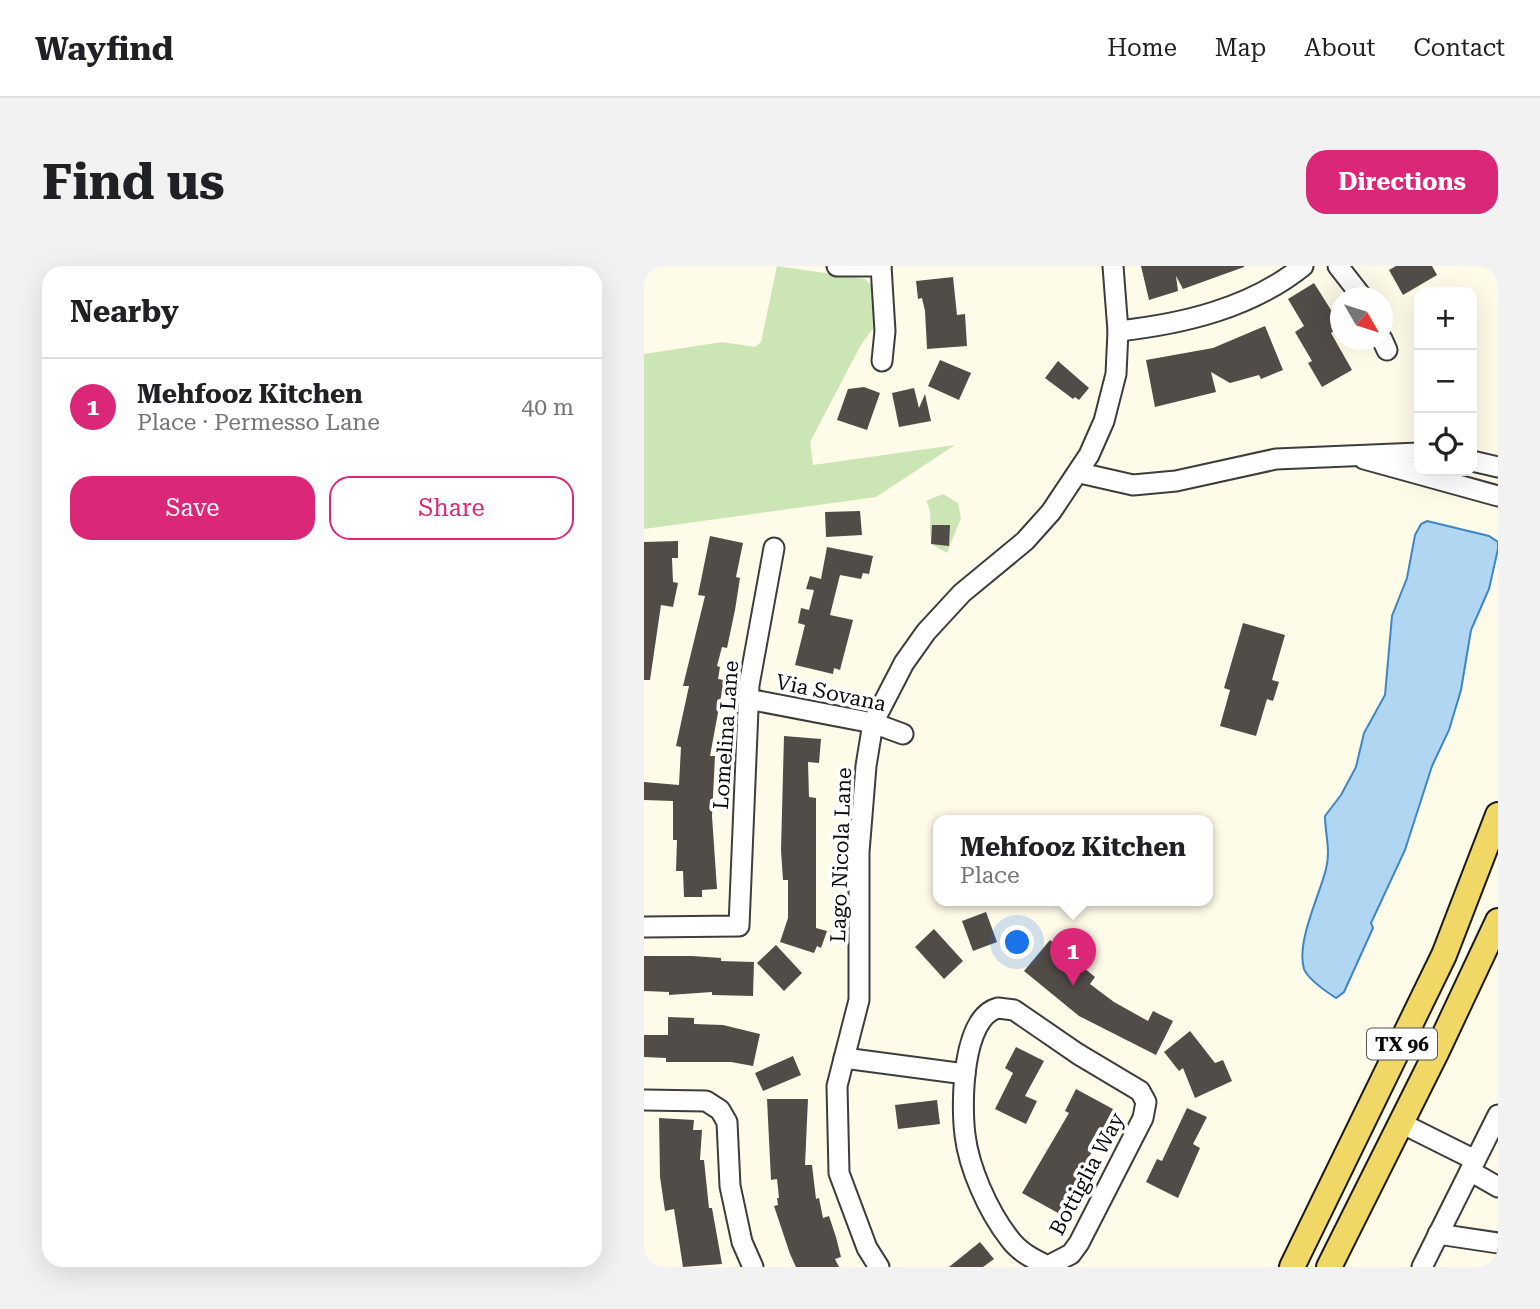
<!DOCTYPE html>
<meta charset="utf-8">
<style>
body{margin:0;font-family:"Roboto Serif",serif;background:#f2f2f2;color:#202124}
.controls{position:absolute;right:21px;top:21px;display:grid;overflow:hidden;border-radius:14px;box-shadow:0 7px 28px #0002}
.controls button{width:63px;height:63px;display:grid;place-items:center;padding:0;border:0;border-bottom:2px solid #e0e0e0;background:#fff;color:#202124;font:35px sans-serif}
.compass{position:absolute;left:686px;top:21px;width:63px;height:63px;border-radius:50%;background:#fff;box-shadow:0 7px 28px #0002;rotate:129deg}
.you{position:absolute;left:374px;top:677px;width:24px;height:24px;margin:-18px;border:5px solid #fff;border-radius:50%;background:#1a73e8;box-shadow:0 0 0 10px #1a73e833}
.badge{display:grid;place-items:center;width:46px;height:46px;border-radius:50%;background:#db2777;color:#fff;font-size:23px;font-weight:700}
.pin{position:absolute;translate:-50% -58px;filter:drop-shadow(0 2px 4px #0008)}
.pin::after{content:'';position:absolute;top:37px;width:24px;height:21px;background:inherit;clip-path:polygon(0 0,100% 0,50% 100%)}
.popup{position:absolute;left:289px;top:549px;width:280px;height:91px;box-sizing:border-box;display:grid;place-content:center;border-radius:14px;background:#fff;filter:drop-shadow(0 2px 5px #0005);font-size:23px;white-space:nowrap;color:#757577}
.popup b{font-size:26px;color:#202124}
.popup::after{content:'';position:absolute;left:50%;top:100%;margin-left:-14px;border:14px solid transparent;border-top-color:#fff}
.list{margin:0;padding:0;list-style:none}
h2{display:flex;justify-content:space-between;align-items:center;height:91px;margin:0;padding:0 28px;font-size:30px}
h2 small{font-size:23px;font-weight:400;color:#757577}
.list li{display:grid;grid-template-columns:46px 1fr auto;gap:21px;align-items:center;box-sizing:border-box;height:98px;padding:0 28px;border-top:2px solid #e0e0e0}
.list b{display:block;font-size:26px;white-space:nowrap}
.list p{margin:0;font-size:23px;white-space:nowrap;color:#757577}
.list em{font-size:23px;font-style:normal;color:#757577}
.actions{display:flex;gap:14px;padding:21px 28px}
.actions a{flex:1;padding:16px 0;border:2px solid #db2777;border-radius:21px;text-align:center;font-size:24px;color:#db2777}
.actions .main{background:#db2777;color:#fff}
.icon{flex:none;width:38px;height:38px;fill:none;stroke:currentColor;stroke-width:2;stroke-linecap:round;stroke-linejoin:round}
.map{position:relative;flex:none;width:854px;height:1001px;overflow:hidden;border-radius:21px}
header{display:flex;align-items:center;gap:42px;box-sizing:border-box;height:98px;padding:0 35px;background:#fff;border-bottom:2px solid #e0e0e0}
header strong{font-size:33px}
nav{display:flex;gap:38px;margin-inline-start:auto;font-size:24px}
.intro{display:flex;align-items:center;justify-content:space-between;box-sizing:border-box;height:168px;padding:0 42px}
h1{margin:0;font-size:49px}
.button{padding:18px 32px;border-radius:21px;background:#db2777;color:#fff;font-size:24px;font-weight:700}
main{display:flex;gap:42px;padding:0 42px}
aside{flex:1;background:#fff;border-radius:21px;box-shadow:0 7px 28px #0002}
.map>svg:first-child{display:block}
</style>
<header>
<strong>Wayfind</strong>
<nav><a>Home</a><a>Map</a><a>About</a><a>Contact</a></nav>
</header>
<div class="intro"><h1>Find us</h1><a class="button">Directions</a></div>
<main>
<aside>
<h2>Nearby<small></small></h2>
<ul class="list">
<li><span class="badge">1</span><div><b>Mehfooz Kitchen</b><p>Place · Permesso Lane</p></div><em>40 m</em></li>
</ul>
<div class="actions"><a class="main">Save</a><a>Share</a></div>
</aside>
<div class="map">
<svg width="854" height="1001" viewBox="0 0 854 1001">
<rect width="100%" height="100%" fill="#fefbe9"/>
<g fill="#cbe5b5">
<polygon points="133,0 221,13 229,21 232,59 218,77 166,176 169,199 311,179 232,231 0,263 0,88 78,76 111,81 117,76"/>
<path d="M299 228 314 237 317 252 303 287 289 279C282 263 291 250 282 235Z"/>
</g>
<path fill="#b1d6f2" stroke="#3c86c5" stroke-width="2" d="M783 255 845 270 854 276V283L845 323 827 364 817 424 805 464 788 500 761 584 727 657 729 662 700 726 692 732C683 726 664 714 660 703 652 676 675 631 682 603 687 584 681 568 681 550L697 529 712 501 720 467 741 429 748 350 763 312 771 269 777 258Z"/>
<g fill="#524c48">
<polygon points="497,0 600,0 600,1 539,23 532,10 534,25 505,34"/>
<polygon points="752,0 788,0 793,9 759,29 745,4"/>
<polygon points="309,11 313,49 321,48 323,80 283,83 281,45 278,32 274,33 272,15"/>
<polygon points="670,17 687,44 692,41 696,48 696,61 687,67 708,104 678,121 664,97 668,95 651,66 660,60 644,33"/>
<polygon points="621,60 639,104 617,113 615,109 586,117 567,106 572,126 511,141 502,94 569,82"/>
<polygon points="296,94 327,107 315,134 284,120"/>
<polygon points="414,95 445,122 435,134 431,131 429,133 401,112"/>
<polygon points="220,121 236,127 223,164 193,154 204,123"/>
<polygon points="270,122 275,142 281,128 287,155 255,161 248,127"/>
<polygon points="216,245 218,269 182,271 181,246"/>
<polygon points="288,259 306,259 305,280 287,278"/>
<polygon points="66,270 99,277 92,311 96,312 91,344 83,382 78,381 73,400 76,401 74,413 80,414 66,490 71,490 68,550 73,623 58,624 58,631 40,631 39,605 32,605 33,574 29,574 29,535 0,534 0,516 35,519 37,481 32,480 45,420 39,420 61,330 54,329"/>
<polygon points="34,275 34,292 28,292 29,316 34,317 29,341 17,339 6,414 0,414 0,276"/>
<polygon points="183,281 229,290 225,308 219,307 217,313 196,309 186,349 209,354 196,404 190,402 189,408 151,399 161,359 154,357 157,342 165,344 170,324 162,323 166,310 177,313"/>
<polygon points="599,357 641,369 628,414 635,416 629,435 623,433 612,470 576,460 586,424 580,422"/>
<polygon points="140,470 177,473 175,497 164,496 165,531 172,532 172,662 183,665 177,682 173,680 170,687 136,676 144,652 144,614 139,614 137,584"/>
<polygon points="342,646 353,676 329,685 318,655"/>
<polygon points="290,663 319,695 300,713 271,681"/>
<polygon points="406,674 451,711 446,718 470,736 504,755 509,745 529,755 512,789 435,750 380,705"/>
<polygon points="132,679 158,707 140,725 113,697"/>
<polygon points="0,690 48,690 77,692 77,695 110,696 109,730 68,729 68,726 25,729 25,726 0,725"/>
<polygon points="24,751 50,752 50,758 79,759 116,768 109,800 87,796 22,796 22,792 0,791 0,769 24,769"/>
<polygon points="546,765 571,797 579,794 588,815 551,832 539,802 535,805 520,786"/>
<polygon points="372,781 400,795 381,830 393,835 382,858 351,843 369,807 361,802"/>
<polygon points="149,790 157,809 119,825 111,807"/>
<polygon points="432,823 469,843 458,864 455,862 444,881 449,884 414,947 378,927 425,847 421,845"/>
<polygon points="123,833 164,833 161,899 168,899 172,933 175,932 179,952 185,950 192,971 197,991 191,993 195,1001 152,1001 146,988 130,940 134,939 133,932 135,932 133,913 127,914"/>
<polygon points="293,834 296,858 254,863 251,839"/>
<polygon points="543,842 563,851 549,878 556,882 534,932 502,916 513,893 518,895"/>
<polygon points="15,852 50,854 49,864 58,864 56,894 60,894 65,942 68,942 78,998 39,1001 30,943 21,945 16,911"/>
<polygon points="336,976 350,993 339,1001 305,1001"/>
</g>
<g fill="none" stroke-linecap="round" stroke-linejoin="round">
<defs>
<g id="minor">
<polyline points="193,0 237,0"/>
<polyline points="237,0 241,65 238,95"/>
<polyline points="694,0 719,32"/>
<path d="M474 65C539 58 607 42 659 0"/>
<polyline points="738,73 743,84"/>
<polyline points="720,193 854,230"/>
<polyline points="828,195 854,201"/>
<polyline points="436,207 489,219 532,215 632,193 775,187"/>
<polyline points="104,433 229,457 259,468"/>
<polyline points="0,661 95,660 105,419 130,282"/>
<path d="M354 742 370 744 434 788 496 825 502 836 499 852 435 977 427 988 404 1000C389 993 375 986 365 972 344 945 325 902 321 869 317 837 318 751 354 742Z"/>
<polyline points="200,792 321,808"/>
<polyline points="0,834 62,835 76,844 83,856 86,920 98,976 109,1001"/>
<polyline points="757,857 831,894"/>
<polyline points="826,905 854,921"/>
<polyline points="794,968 854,977"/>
<polyline points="235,1001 223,982 195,907 193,820 215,734 215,586 222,500 229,457 260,397 282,366 318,327 381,275 407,246 445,189 460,155 472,108 474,65 469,0"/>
<polyline points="778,1001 854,849"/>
</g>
<g id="major">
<polyline points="648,1001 800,689 854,549"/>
<polyline points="685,1001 792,787 854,655"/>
</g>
</defs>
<use href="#minor" stroke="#3d3d3d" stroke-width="23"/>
<use href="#major" stroke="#1b1b1b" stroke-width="28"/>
<use href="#minor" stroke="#fff" stroke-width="19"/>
<use href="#major" stroke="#f1d866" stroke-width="24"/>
</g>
<g text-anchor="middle" stroke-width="7" stroke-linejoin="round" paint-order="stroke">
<rect fill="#fff" stroke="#545454" stroke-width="2" x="723" y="762.5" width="70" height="31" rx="5"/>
<g font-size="19" font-weight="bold" fill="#0a0a0a">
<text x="758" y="785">TX 96</text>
</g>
<g font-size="21" fill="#0a0a0a" stroke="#fff">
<text transform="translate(187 427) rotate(12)" y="7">Via Sovana</text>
<text transform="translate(82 469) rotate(-86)" y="7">Lomelina Lane</text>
<text transform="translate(197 589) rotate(-88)" y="7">Lago Nicola Lane</text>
<text transform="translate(443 908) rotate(-62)" y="7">Bottiglia Way</text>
</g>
</g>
</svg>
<div class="controls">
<button>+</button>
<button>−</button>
<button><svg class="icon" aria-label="locate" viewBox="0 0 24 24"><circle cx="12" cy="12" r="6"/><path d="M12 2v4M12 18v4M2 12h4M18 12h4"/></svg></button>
</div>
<svg class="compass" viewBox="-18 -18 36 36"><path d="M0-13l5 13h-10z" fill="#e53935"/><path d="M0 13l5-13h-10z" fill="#757577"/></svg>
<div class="you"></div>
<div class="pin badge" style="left:429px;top:720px">1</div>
<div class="popup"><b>Mehfooz Kitchen</b>Place</div>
</div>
</main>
